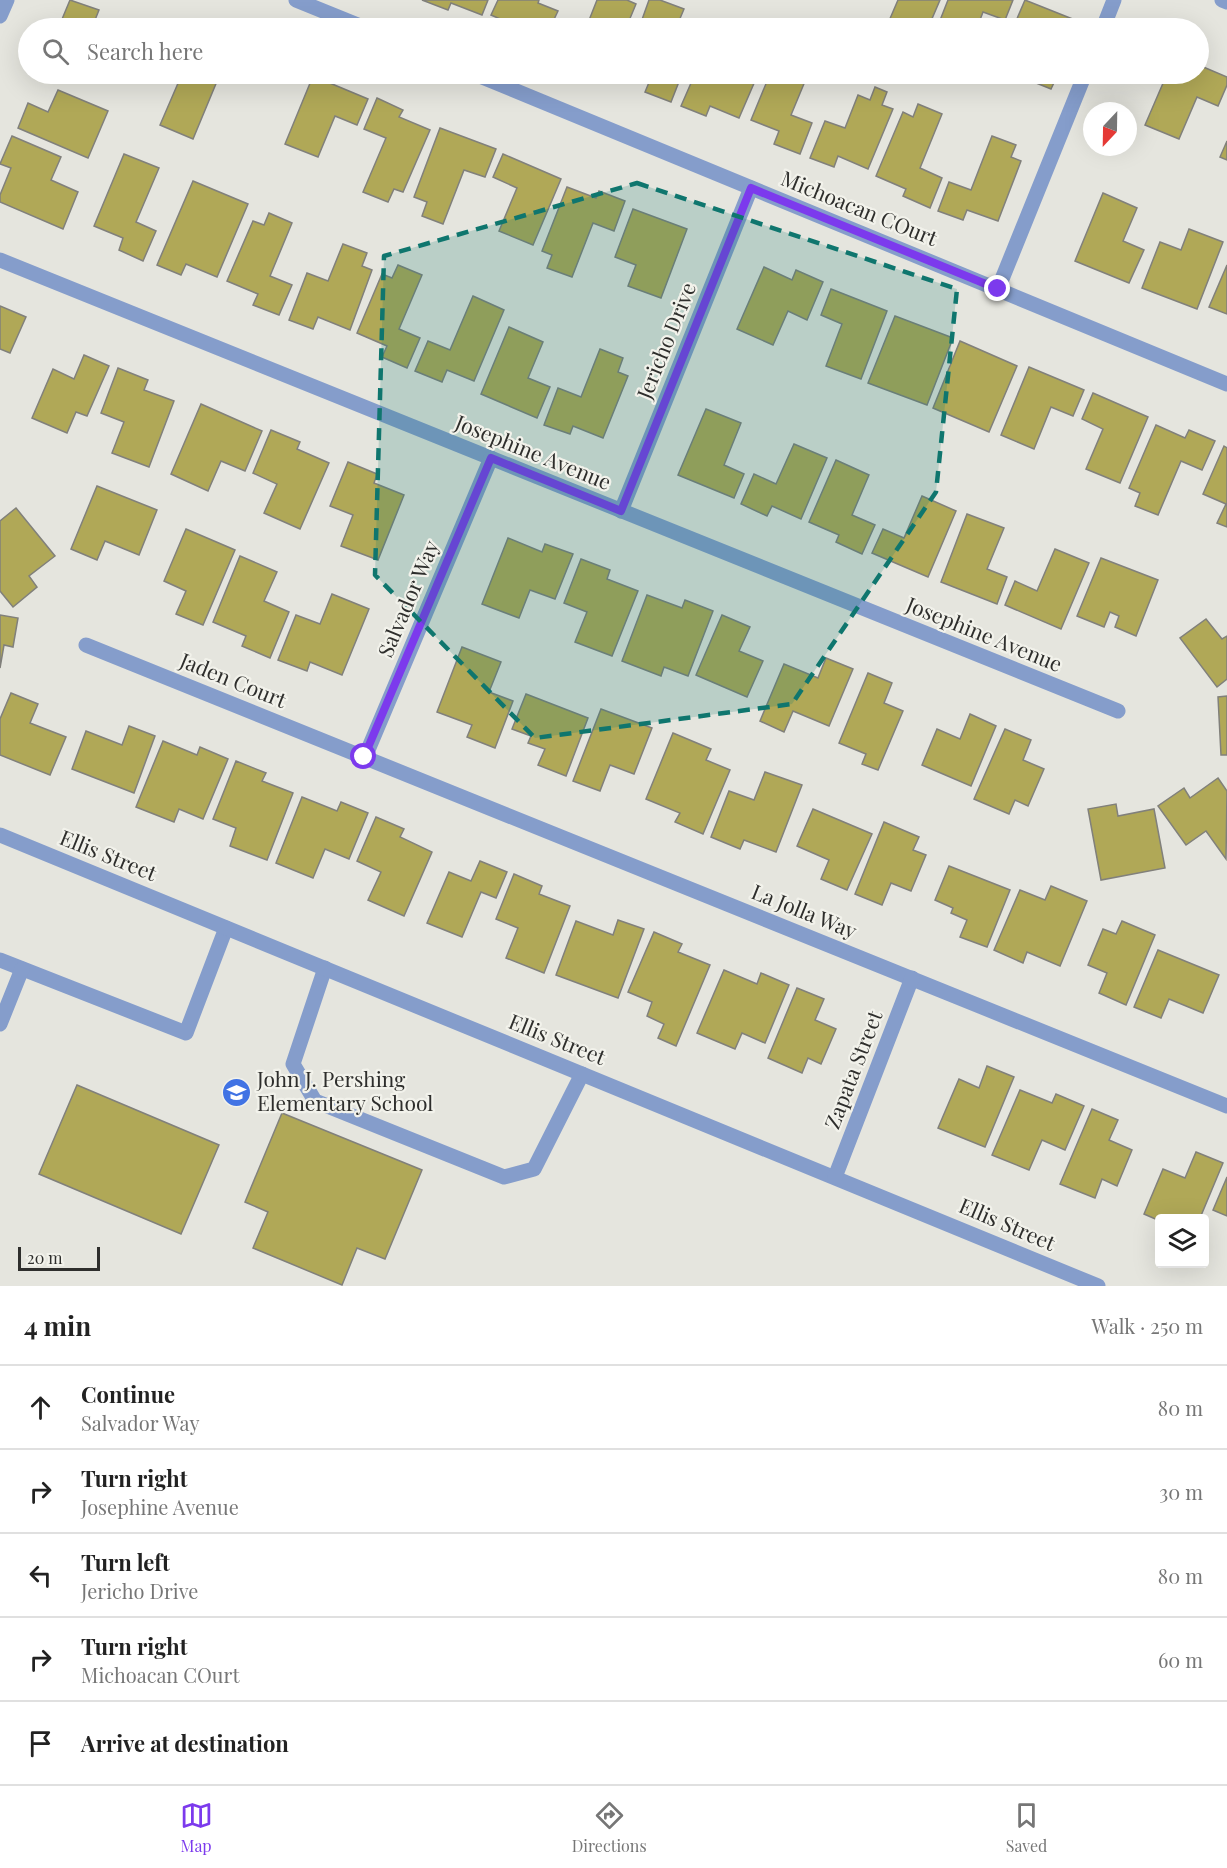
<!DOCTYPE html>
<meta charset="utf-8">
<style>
body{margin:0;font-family:"Playfair Display",serif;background:#f2f2f2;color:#222}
.controls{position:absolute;right:18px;bottom:18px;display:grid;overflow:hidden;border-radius:6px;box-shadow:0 6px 24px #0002}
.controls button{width:54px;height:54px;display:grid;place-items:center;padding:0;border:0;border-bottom:2px solid #e0e0e0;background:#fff;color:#222;font:30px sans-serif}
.compass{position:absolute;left:1083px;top:102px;width:54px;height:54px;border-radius:50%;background:#fff;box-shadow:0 6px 24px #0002;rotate:202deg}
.scale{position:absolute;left:18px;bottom:15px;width:82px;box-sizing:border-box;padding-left:6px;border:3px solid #2e2e2c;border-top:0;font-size:16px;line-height:21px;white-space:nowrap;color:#2e2e2c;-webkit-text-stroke:4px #f2f2eb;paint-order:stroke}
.stop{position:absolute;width:18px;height:18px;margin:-14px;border:4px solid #7c3aed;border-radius:50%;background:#fff}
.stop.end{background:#7c3aed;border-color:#fff;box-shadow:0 2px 6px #0008}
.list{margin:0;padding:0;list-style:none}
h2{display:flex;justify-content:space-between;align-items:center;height:78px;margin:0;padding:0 24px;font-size:26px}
h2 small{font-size:20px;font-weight:400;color:#767676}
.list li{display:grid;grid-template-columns:39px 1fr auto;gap:18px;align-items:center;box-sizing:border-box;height:84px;padding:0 24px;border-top:2px solid #e0e0e0}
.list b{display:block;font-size:22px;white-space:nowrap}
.list p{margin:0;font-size:20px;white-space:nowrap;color:#767676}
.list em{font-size:20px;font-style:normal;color:#767676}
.icon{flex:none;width:33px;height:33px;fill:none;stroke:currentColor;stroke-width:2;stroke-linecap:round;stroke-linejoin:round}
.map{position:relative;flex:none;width:1227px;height:1286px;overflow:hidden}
.search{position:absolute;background:#fff;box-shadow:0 6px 24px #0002;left:18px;right:18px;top:18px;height:66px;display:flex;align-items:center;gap:15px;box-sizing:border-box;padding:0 21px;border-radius:33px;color:#767676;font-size:22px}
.sheet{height:498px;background:#fff}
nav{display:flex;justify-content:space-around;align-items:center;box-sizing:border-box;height:84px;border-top:2px solid #e0e0e0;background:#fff;font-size:16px;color:#767676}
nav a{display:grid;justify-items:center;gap:3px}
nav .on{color:#7c3aed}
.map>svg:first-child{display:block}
</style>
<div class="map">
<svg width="1227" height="1286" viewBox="0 0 1227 1286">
<rect width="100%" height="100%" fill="#e5e5de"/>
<g fill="#b0a857" stroke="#81807b" stroke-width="1.5">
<polygon points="70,0 99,10 93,25 101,28 70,28 60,24"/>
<polygon points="422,0 488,0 482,15 451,3 448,10"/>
<polygon points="498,0 539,0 538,3 558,11 550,28 521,28 491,15"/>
<polygon points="597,0 627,0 636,4 626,28 586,28"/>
<polygon points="649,0 660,0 684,9 676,28 639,28"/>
<polygon points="898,0 940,0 928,28 886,28"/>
<polygon points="948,0 1013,0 1005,20 983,12 977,28 937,28"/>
<polygon points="1025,0 1080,22 1077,28 1013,28"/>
<polygon points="562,23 575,28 560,28"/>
<polygon points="1201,66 1227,77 1227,85 1218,106 1197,97 1179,139 1145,125 1167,74 1198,74"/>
<polygon points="182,74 220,74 193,139 160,125"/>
<polygon points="633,74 682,74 671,102 645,92 650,80"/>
<polygon points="695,74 758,74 739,118 710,106 706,116 681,106"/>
<polygon points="770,74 808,74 791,115 812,123 800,154 774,144 779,131 751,120"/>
<polygon points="1020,74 1058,74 1051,89 1019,76"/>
<polygon points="313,76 368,99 357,125 335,116 318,157 285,144"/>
<polygon points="875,87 887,92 882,105 893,109 868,169 838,156 834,167 810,158 825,121 845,128 858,95 870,100"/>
<polygon points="58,90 108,111 88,158 18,128 28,103 48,112"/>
<polygon points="377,98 403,110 399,117 430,130 403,192 394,189 388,202 363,192 386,138 364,129"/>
<polygon points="918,104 942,114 920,168 942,178 930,208 903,196 906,189 876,176 903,112 913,117"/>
<polygon points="440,128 496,149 485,177 464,170 443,224 422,216 427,202 414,197"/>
<polygon points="12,136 61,157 51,180 78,192 63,229 0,202 0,195 11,168 0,164"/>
<polygon points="992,136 1016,145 1011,157 1021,161 998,221 967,210 963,220 938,211 949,182 971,190"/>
<polygon points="1227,141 1227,160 1220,157"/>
<polygon points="124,154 159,168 136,222 156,231 143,261 119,250 123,238 94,226"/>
<polygon points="503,154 561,179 533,245 499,231 517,188 493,177"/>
<polygon points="193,181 248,204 217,277 186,264 181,275 157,265"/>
<polygon points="567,187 596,198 599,191 625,201 614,231 593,223 572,277 547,268 552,255 542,251"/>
<polygon points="1103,193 1137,208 1123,241 1144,250 1129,283 1075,261"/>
<polygon points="633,209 687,229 661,298 628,286 636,265 615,257"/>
<polygon points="269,213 292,223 270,276 292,285 279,315 253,305 258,294 227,281 253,221 264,225"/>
<polygon points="1189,229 1223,242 1197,309 1142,288 1160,242 1181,250"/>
<polygon points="343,244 367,253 362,266 372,270 350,330 318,317 313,329 289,320 307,273 328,281"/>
<polygon points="398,265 422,275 399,329 420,338 407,368 382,357 387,346 357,333 382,274 392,278"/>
<polygon points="1227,265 1227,314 1209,307"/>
<polygon points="764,267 792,280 796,270 823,282 807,320 788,311 773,345 737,329"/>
<polygon points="831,289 887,311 861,379 826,366 842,324 821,315"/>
<polygon points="473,296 504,310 474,381 447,370 442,382 415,371 428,341 450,350"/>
<polygon points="0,306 26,317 10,353 0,349"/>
<polygon points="895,316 953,338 927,405 868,383"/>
<polygon points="509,327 543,342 528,378 550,387 537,418 481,394"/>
<polygon points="960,341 1017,366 989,432 933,408"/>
<polygon points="600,349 623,358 618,372 628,376 603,438 573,426 570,434 544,425 558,388 581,397"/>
<polygon points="84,355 109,366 87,416 76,412 67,433 32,418 53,369 74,379"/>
<polygon points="1029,367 1084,390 1073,416 1051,407 1034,449 1001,435"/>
<polygon points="118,368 148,380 144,390 174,401 149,467 112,453 124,422 101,413"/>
<polygon points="1093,393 1148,417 1120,483 1086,469 1103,429 1082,419"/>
<polygon points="201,404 262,431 245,471 221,461 208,491 171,474"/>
<polygon points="706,409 741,423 724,465 744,474 734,498 678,475"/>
<polygon points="1156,425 1185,438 1189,430 1215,441 1202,470 1181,461 1158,515 1135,506 1140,493 1129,488"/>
<polygon points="271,430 300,442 297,449 329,463 300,529 264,513 277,484 253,473"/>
<polygon points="794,444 827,458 801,519 772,506 767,516 741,504 754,474 776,484"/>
<polygon points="1224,446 1227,448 1227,527 1217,523 1226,504 1203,494"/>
<polygon points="836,460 869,475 852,515 875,525 862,554 836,542 839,535 809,522"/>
<polygon points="348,462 377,474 374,483 404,495 378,560 341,546 353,515 330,506"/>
<polygon points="97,486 157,510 139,555 105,541 97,560 71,549"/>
<polygon points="922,496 956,511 928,577 872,553 883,529 904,538"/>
<polygon points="16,508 55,556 29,576 37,587 13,607 0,591 0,521"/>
<polygon points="967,514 1004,528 987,569 1007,577 997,604 941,582"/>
<polygon points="186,529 235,550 203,625 176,614 186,591 164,581"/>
<polygon points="508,538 542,552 545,544 573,554 555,599 530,590 519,618 482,604"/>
<polygon points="1055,549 1089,563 1061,629 1005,605 1015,581 1037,591"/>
<polygon points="240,556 277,572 264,601 289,612 270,658 242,646 246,636 213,622"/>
<polygon points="1101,558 1158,580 1136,636 1115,627 1119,616 1110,612 1104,627 1077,616"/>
<polygon points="581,559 610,570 607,579 638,591 612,656 575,642 587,612 564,603"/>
<polygon points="332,594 369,609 342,675 310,662 307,671 278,660 296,615 320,624"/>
<polygon points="647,595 682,608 685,600 713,611 688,676 664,667 661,676 622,661"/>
<polygon points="0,615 18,618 13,647 4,645 0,668"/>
<polygon points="722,615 750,627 739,651 763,661 747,697 696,675"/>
<polygon points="1206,619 1222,639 1227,636 1227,679 1217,687 1180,638"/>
<polygon points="462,647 501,662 489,692 513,701 495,748 467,737 472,725 437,712"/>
<polygon points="826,658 853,669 829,726 793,711 784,732 760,721 784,664 818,678"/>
<polygon points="868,673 892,683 884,703 903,711 878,770 862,764 866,754 839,743"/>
<polygon points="11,693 38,704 30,723 66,737 50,775 0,755 0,719"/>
<polygon points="526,694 588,718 566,776 538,765 545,749 528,743 531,736 512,729"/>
<polygon points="1227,696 1227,755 1221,755 1218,697"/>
<polygon points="601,709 652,728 634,774 610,765 600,791 573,781"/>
<polygon points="970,714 996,726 971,786 922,765 937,729 960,739"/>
<polygon points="129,726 155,736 134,793 72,769 86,731 122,745"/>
<polygon points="1005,729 1031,740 1023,760 1044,769 1028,806 1015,800 1009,814 974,799"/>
<polygon points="673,733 711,749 706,760 730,770 703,834 675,822 680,813 646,799"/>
<polygon points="163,741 197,755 200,747 228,759 203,819 179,809 174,822 136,807"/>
<polygon points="236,761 266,773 262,781 293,793 267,860 230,846 236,828 213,819"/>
<polygon points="765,772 802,785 776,852 744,840 740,849 711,837 729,791 754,800"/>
<polygon points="1218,778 1227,791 1226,859 1206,831 1186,845 1158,806 1184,788 1190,798"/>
<polygon points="302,797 337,811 341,802 368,813 349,859 325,849 313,878 276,863"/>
<polygon points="1116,804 1118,816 1154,809 1165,868 1101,880 1088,809"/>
<polygon points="813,809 872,834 847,890 821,879 829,860 797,846"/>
<polygon points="376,817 404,829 400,837 432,852 404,916 368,900 381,872 357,861"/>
<polygon points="884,822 919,837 913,850 926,855 911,891 891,883 882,905 855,894"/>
<polygon points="480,861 507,872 496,898 481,892 462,937 427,923 449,872 471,881"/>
<polygon points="949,866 1010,890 987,947 960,937 967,920 951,913 953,908 935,900"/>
<polygon points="514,874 542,886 539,894 570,906 544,973 506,958 518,928 496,919"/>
<polygon points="1051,886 1087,901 1060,966 1027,952 1023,963 994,950 1020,890 1045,900"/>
<polygon points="618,920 644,929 618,998 556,975 576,921 613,935"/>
<polygon points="1122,921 1155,935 1126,1005 1099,993 1107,973 1088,965 1103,929 1116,934"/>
<polygon points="654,932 682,944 678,952 710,965 676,1046 658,1038 664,1024 647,1016 652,1002 628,992"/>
<polygon points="1158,950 1219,975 1203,1013 1169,999 1161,1018 1134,1007"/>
<polygon points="724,970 757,984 761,973 789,985 765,1043 742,1033 735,1049 697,1033"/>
<polygon points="797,988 824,999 815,1020 836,1029 821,1064 808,1058 802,1073 768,1058"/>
<polygon points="987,1066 1014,1077 985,1147 938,1128 959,1079 979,1088"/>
<polygon points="77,1085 219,1145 181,1234 39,1174"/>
<polygon points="1020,1090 1052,1103 1056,1094 1084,1106 1065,1150 1042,1140 1029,1170 992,1155"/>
<polygon points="1092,1109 1118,1120 1109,1140 1132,1150 1117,1186 1102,1179 1095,1198 1060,1184"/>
<polygon points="282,1113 422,1170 385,1259 357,1248 342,1285 253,1248 268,1212 245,1202"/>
<polygon points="1196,1152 1223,1163 1200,1218 1160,1221 1144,1214 1163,1169 1185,1178"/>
<polygon points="1227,1177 1227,1216 1213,1210"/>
</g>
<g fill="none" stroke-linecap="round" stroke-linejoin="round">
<g stroke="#859dcb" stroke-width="15">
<polyline points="0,960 186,1033 226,928"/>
<polyline points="325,968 293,1064 315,1101 504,1177 534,1169 582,1074"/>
<polyline points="0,1024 22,969"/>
</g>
<g stroke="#859dcb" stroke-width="15">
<polyline points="296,0 365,28"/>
<polyline points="1222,0 1227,2"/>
<polyline points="0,16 7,0"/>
<polyline points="1103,28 1114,0"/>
<polyline points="475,74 1227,384"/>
<polyline points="0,260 1118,711"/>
<polyline points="998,289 1085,74"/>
<polyline points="621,511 751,188"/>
<polyline points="86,645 1227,1106"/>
<polyline points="365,757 491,458"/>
<polyline points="0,835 1098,1286"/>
<polyline points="835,1177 912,978"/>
</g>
</g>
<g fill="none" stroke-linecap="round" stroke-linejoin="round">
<polyline stroke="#7c3aed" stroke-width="8" points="364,757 491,458 621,511 751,188 998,289"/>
</g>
<path fill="#0f766e" fill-opacity="0.2" stroke="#0f766e" stroke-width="4.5" stroke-dasharray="12 8" stroke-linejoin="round" d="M637 183 957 289 936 492 792 704 535 738 375 575 384 256Z"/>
<defs>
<symbol id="school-disc" viewBox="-11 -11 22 22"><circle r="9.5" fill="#4173e4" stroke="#f2f2eb"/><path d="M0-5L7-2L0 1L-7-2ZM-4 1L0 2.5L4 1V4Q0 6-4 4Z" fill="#fff"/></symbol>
</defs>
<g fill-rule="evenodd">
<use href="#school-disc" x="220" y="1076" width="33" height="33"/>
</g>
<g text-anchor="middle" stroke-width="4.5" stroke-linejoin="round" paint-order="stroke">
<g font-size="21" fill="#2e2e2c" stroke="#f2f2eb">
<text transform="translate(859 209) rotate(22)" y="7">Michoacan COurt</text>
<text transform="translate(667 341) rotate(-68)" y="7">Jericho Drive</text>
<text transform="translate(533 453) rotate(22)" y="7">Josephine Avenue</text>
<text transform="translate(409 599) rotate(-67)" y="7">Salvador Way</text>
<text transform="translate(984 635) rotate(22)" y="7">Josephine Avenue</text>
<text transform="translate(233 681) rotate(22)" y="7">Jaden Court</text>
<text transform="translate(108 856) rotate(22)" y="7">Ellis Street</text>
<text transform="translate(804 912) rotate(22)" y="7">La Jolla Way</text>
<text transform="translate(557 1040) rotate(22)" y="7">Ellis Street</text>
<text transform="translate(854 1070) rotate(-69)" y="7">Zapata Street</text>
<text transform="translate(1007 1225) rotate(23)" y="7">Ellis Street</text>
</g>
<g font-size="21" fill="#2e2e2c" stroke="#f2f2eb" text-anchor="start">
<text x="257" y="1087">John J. Pershing<tspan x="257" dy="24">Elementary School</tspan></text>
</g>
</g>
</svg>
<div class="controls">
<button><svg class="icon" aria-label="layers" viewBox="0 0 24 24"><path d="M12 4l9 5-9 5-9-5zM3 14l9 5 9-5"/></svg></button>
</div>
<svg class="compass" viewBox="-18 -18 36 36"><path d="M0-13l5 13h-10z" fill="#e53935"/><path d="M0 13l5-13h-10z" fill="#767676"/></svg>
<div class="scale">20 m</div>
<div class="stop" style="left:364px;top:757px"></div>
<div class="stop end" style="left:998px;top:289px"></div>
<div class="search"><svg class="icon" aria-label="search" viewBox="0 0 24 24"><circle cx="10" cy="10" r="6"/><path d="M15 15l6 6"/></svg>Search here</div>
</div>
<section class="sheet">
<h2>4 min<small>Walk · 250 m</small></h2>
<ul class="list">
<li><svg class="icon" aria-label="ahead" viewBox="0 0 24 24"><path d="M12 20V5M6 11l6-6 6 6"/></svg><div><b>Continue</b><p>Salvador Way</p></div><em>80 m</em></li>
<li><svg class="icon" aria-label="right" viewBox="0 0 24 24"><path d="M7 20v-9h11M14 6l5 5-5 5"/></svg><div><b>Turn right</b><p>Josephine Avenue</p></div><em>30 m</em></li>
<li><svg class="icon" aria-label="left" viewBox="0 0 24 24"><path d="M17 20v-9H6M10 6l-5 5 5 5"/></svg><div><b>Turn left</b><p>Jericho Drive</p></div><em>80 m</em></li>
<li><svg class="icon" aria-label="right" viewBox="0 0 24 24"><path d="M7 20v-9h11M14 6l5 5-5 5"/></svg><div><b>Turn right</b><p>Michoacan COurt</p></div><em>60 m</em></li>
<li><svg class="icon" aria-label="arrive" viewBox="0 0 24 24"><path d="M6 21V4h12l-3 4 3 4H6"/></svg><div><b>Arrive at destination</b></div></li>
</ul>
</section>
<nav>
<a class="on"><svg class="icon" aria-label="map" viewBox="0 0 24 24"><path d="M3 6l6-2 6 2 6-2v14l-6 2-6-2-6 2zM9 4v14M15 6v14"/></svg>Map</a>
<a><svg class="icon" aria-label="directions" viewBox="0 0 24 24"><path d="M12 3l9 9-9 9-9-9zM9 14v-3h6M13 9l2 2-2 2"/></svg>Directions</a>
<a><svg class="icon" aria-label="saved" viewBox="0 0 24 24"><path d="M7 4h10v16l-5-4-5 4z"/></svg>Saved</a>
</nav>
